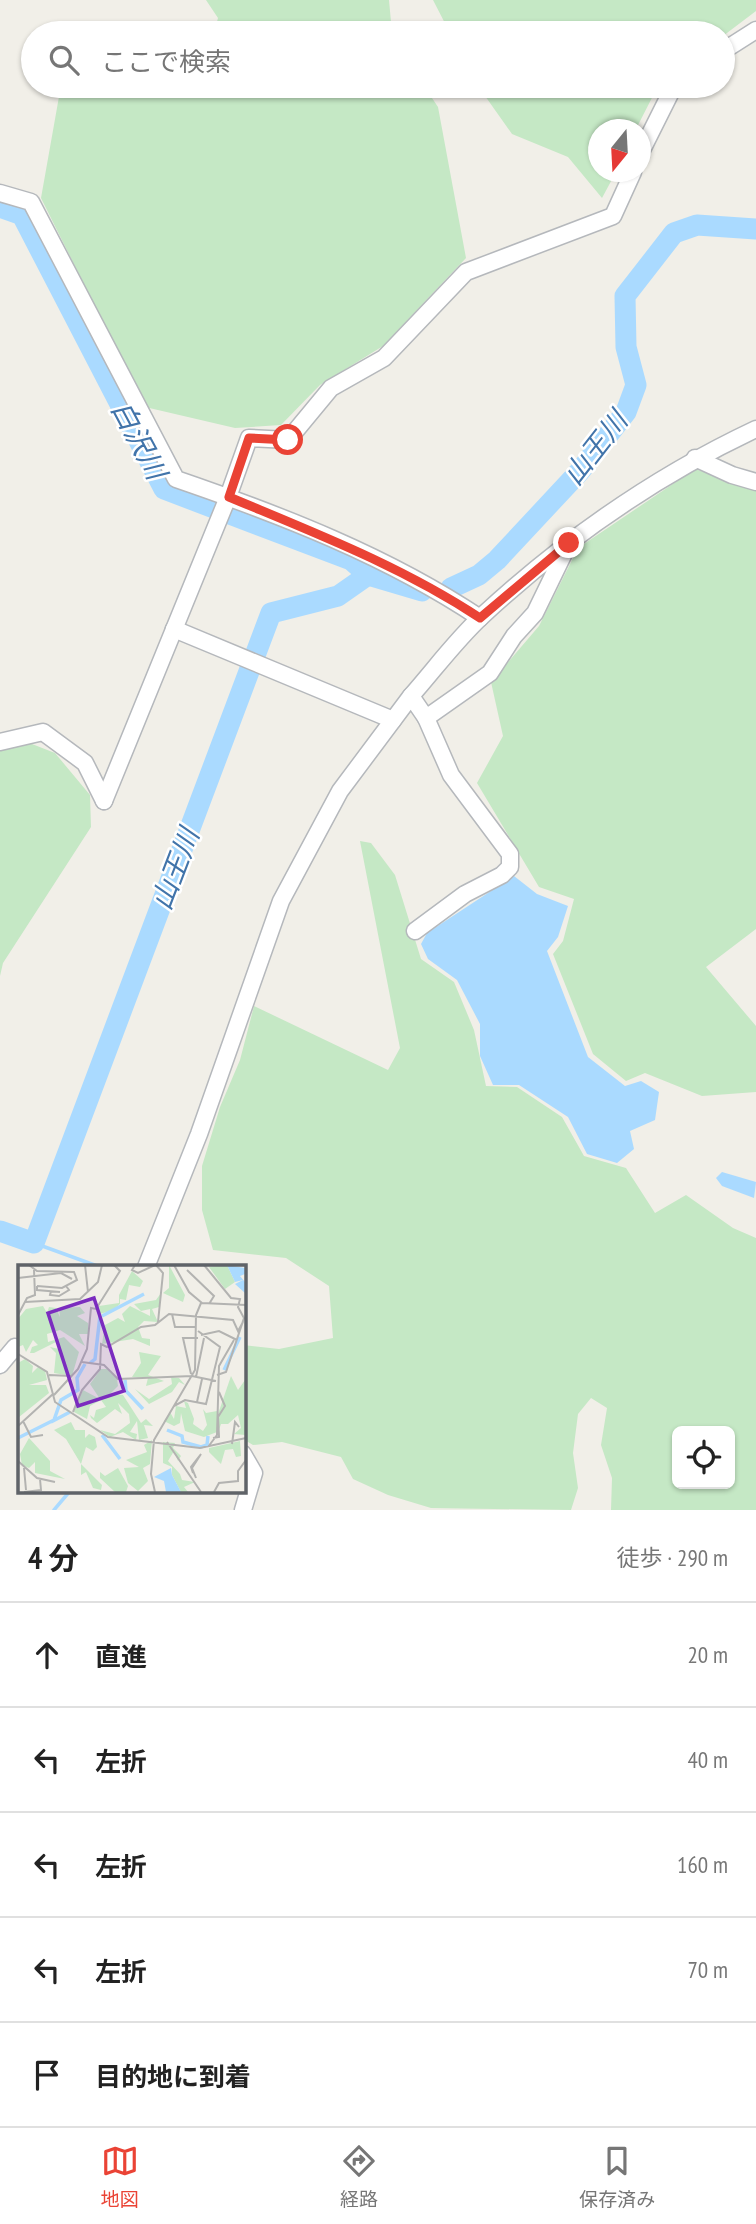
<!DOCTYPE html>
<html lang="ja">
<meta charset="utf-8">
<style>
body{margin:0;font-family:"PT Sans Narrow","Noto Sans JP",sans-serif;background:#f2f2f2;color:#222}
.controls{position:absolute;right:21px;bottom:21px;display:grid;overflow:hidden;border-radius:10px;box-shadow:0 2px 5px #0004}
.controls button{width:63px;height:63px;display:grid;place-items:center;padding:0;border:0;border-bottom:2px solid #e0e0e0;background:#fff;color:#222;font:35px sans-serif}
.compass{position:absolute;left:588px;top:119px;width:63px;height:63px;border-radius:50%;background:#fff;box-shadow:0 2px 5px #0004;rotate:198deg}
.stop{position:absolute;width:21px;height:21px;margin:-16px;border:5px solid #ea4335;border-radius:50%;background:#fff}
.stop.end{background:#ea4335;border-color:#fff;box-shadow:0 2px 7px #0008}
.list{margin:0;padding:0;list-style:none}
h2{display:flex;justify-content:space-between;align-items:center;height:91px;margin:0;padding:0 28px;font-size:30px}
h2 small{font-size:23px;font-weight:400;color:#767676}
.list li{display:grid;grid-template-columns:46px 1fr auto;gap:21px;align-items:center;box-sizing:border-box;height:105px;padding:0 28px;border-top:2px solid #e0e0e0}
.list b{display:block;font-size:26px;white-space:nowrap}
.list em{font-size:23px;font-style:normal;color:#767676}
.icon{flex:none;width:38px;height:38px;fill:none;stroke:currentColor;stroke-width:2;stroke-linecap:round;stroke-linejoin:round}
.map{position:relative;flex:none;width:756px;height:1510px;overflow:hidden}
.search{position:absolute;background:#fff;box-shadow:0 2px 5px #0004;left:21px;right:21px;top:21px;height:77px;display:flex;align-items:center;gap:18px;box-sizing:border-box;padding:0 24px;border-radius:38px;color:#767676;font-size:26px}
.sheet{height:616px;background:#fff}
nav{display:flex;justify-content:space-around;align-items:center;box-sizing:border-box;height:98px;border-top:2px solid #e0e0e0;background:#fff;font-size:19px;color:#767676}
nav a{display:grid;justify-items:center;gap:4px}
nav .on{color:#ea4335}
.map>svg:first-child{display:block}
</style>
<div class="map">
<svg width="756" height="1510" viewBox="0 0 756 1510">
<rect width="100%" height="100%" fill="#f1efe8"/>
<g fill="#c5e8c5" fill-rule="evenodd">
<polygon points="206,0 389,0 392,33 214,33 218,18"/>
<polygon points="433,0 756,0 756,11 723,36 723,33 450,33"/>
<polygon points="74,86 424,86 438,107 466,258 383,346 320,385 281,425 235,428 145,407 41,198 60,91"/>
<polygon points="478,86 658,86 636,129 598,130 598,172 616,172 602,198 568,157 512,134"/>
<polygon points="695,469 756,490 756,929 706,967 756,1026 756,1092 702,1096 645,1073 626,1081 593,1054 553,954 563,941 574,899 539,887 477,783 503,736 491,682 539,626 578,548"/>
<polygon points="0,735 9,735 55,753 90,795 91,827 3,963 0,976"/>
<path d="M360 841 371 843 395 875 421 959 454 982 474 1030 486 1086 517 1087 562 1117 584 1156 626 1168 655 1213 686 1195 733 1228 756 1238V1510H611L612 1478 601 1445 607 1408 591 1398 578 1414 573 1453 578 1488 571 1510 431 1508 388 1495 353 1479 341 1457 282 1442 253 1445 243 1439V1345L279 1349 333 1338 329 1286 286 1258 213 1250 202 1210V1166L220 1107 240 1060 254 1006 388 1070 400 1048ZM677 1431H730V1484H677Z"/>
</g>
<g fill="#aadaff">
<polygon points="514,876 537,894 568,906 558,937 547,951 588,1057 625,1086 641,1081 659,1092 655,1120 630,1131 634,1149 617,1163 587,1154 568,1117 519,1085 493,1085 480,1056 480,1024 457,980 428,959 421,944 427,933"/>
<polygon points="722,1172 756,1182 754,1198 722,1186 716,1178"/>
</g>
<g fill="none" stroke-linecap="round" stroke-linejoin="round">
<g stroke="#aadaff" stroke-width="3.5">
<polyline points="34,1243 100,1267"/>
<polyline points="54,1510 70,1491"/>
</g>
<g stroke="#aadaff" stroke-width="21">
<polyline points="0,207 22,215 164,489 351,560 368,575 422,591"/>
<polyline points="451,588 479,575 497,560 580,471 626,412 636,385 626,347 625,296 674,233 697,225 756,229"/>
<polyline points="0,1231 34,1243 271,613 338,596 368,575"/>
</g>
<defs>
<g id="minor">
<polyline points="723,51 756,30"/>
<polyline points="640,154 674,86"/>
<path d="M0 193 31 202 176 479C281 515 387 556 480 618"/>
<polyline points="695,458 732,475 756,482"/>
<polyline points="174,629 393,720"/>
<path d="M411 696C434 670 456 640 482 616 563 541 656 476 756 429"/>
<polyline points="0,742 43,732 85,763 104,801"/>
<polyline points="104,801 228,497 249,438 288,440 331,388 384,358 466,272 613,216 633,172"/>
<polyline points="415,931 465,894 502,875 510,867 510,854 451,775 426,718"/>
<polyline points="146,1267 199,1134 281,901 340,791 411,696 426,718 490,673 514,636 535,613 569,543"/>
<polyline points="0,1365 15,1347 19,1350"/>
<polyline points="243,1510 254,1473 243,1454"/>
</g>
</defs>
<use href="#minor" stroke="#b5b8bc" stroke-width="19"/>
<use href="#minor" stroke="#fff" stroke-width="16"/>
</g>
<g fill="none" stroke-linecap="round" stroke-linejoin="round">
<path stroke="#ea4335" stroke-width="9" d="M288 440 249 438 229 497C315 533 401 566 480 618L569 543"/>
</g>
<g text-anchor="middle" stroke-width="5" stroke-linejoin="round" paint-order="stroke">
<g font-size="28" font-style="italic" fill="#4174aa" stroke="#fff">
<text transform="translate(139 440) rotate(62)" y="10">白沢川</text>
<text transform="translate(595 448) rotate(-52)" y="10">山王川</text>
<text transform="translate(175 869) rotate(-69)" y="10">山王川</text>
</g>
</g>
<g transform="translate(18 1265)">
<rect width="228" height="228" fill="#f1efe8"/>
<path d="M151 0 167 30 165 37 145 28 151 23ZM209 0 217 17 207 24 191 2ZM114 6 125 16 122 22 111 20 108 35 102 34V39L95 45 82 49 81 41 101 38V30ZM143 28 141 42 134 44 140 57 126 56 120 62 124 73 132 74V81L115 74 84 79 87 60 100 53 107 57 104 49 112 41 132 51V44L123 46 116 39 138 35ZM25 41 29 48 31 42 38 43 42 52 41 43 62 42 67 48 59 51 70 58V69H61L67 81 42 65 29 69 30 77 46 72 61 87 54 111 36 108 38 88 32 82 41 84 38 77 16 88H12L14 82 20 80 15 75 8 87 5 80 0 82V54L8 44ZM121 87 143 91 130 110 146 116 128 121 130 113 114 112 123 98ZM7 94 15 101 14 108 20 102 27 106 29 115 11 120H28L31 128 1 152 0 98ZM83 104H89L99 114 100 121 92 129 105 130 123 158 128 154 135 161 126 160 130 173 121 175 119 156 112 167 119 169 118 175 105 167 92 172 82 165 97 169 112 158 111 149 100 138 104 149 97 144 79 158 73 153 72 150 76 153 78 145 88 142 83 135 72 141 69 154 56 147 65 125 82 134 72 119ZM213 111 220 125 227 115V170L216 169 223 163 220 150 210 159H203L201 165 199 152ZM153 112 161 113 167 120 161 117 154 127 131 139 117 124 131 134 154 119ZM166 136 170 138 176 154 175 159 185 166 189 160 185 144 188 148 199 146V167L186 172 167 166 163 148 162 158 156 161 146 156 152 147 156 154 158 141 168 143ZM53 157 57 165H67V173L71 169 77 172 79 182 75 186 68 182 63 199 84 220 83 225 75 223 68 207 63 210V199L48 174 36 165ZM11 173 32 196V206L47 214 17 208V197L11 203 4 200 2 189ZM134 175 132 199 125 203 130 216 120 226 110 218 106 203 121 202 108 195 129 187 126 180ZM222 176 223 191 218 192 215 184 207 185 203 199 191 187V183ZM145 177 157 178 155 183 163 191 160 196 156 186 150 196 162 209 164 215 177 217 166 222 170 227H163L154 210V202L145 198ZM100 203 110 221 108 227H97L82 213V207L87 211Z" fill="#c5e8c5"/>
<path d="M209 0 227 3V9L222 11 227 17V28L217 19 225 15 217 17ZM153 203 154 210 163 227H148L146 216 136 212Z" fill="#aadaff"/>
<path fill="none" stroke="#aadaff" stroke-width="3.5" d="M84 51 126 29M72 98 77 94 82 51M206 105 222 72M107 115 108 126 125 144M33 157 52 147M149 165 164 171 165 177 183 182 189 180 190 171M84 170 102 194M0 173 36 155 43 135 60 125 59 113 67 99"/>
<path fill="none" stroke="#b3b3b1" stroke-width="2" d="M11 0 19 6 56 7 59 15 44 23 19 21M67 0 70 27M117 0 114 5 120 8 137 0M138 0 145 8 140 57M156 0 171 27 184 38 228 40M186 0 213 33 222 34 220 42 226 53 208 107 199 110M169 5 196 31 191 39M0 13 43 8 54 14M19 21V25L42 27M33 26 32 30 41 31 51 25 48 21M7 37 62 34 80 17 84 0M154 49 157 62H178M0 50 9 33 17 30 16 5M183 70 201 66 219 75M0 89 29 107 37 137 90 172 182 183 228 173M64 97 86 100 100 114 174 111 198 116M60 104 69 84 73 43 78 44 102 6 96 0M173 109 165 73H180M31 110 53 111M178 112 186 73M36 130 60 104M179 137 184 114M156 141 167 135 188 139 202 82 180 66M55 147 64 125 82 104 83 79 89 82 123 62 137 60 151 49 215 55 220 66 225 57M5 156 13 172 25 170M0 161 35 129M195 173 201 172 200 152 207 141 201 127M149 177 183 227M214 179 217 157 221 162M190 182 199 170 201 101 216 75M0 196 19 213 37 217M6 203 8 225M175 208 173 202 183 189 174 203 178 213M6 227 23 225 22 214M137 227 133 209 136 175 177 105 178 50 183 38M196 227 201 218 220 216V206L228 195"/>
<path fill="#7b2cbf" fill-opacity="0.15" stroke="#7b2cbf" stroke-width="3.5" d="M76 33 106 126 60 141 30 48Z"/>
<rect width="228" height="228" fill="none" stroke="#5f6368" stroke-width="3.5"/>
</g>
</svg>
<div class="controls">
<button><svg class="icon" aria-label="locate" viewBox="0 0 24 24"><circle cx="12" cy="12" r="6"/><path d="M12 2v4M12 18v4M2 12h4M18 12h4"/></svg></button>
</div>
<svg class="compass" viewBox="-18 -18 36 36"><path d="M0-13l5 13h-10z" fill="#e53935"/><path d="M0 13l5-13h-10z" fill="#767676"/></svg>
<div class="stop" style="left:288px;top:440px"></div>
<div class="stop end" style="left:569px;top:543px"></div>
<div class="search"><svg class="icon" aria-label="search" viewBox="0 0 24 24"><circle cx="10" cy="10" r="6"/><path d="M15 15l6 6"/></svg>ここで検索</div>
</div>
<section class="sheet">
<h2>4 分<small>徒歩 · 290 m</small></h2>
<ul class="list">
<li><svg class="icon" aria-label="ahead" viewBox="0 0 24 24"><path d="M12 20V5M6 11l6-6 6 6"/></svg><div><b>直進</b></div><em>20 m</em></li>
<li><svg class="icon" aria-label="left" viewBox="0 0 24 24"><path d="M17 20v-9H6M10 6l-5 5 5 5"/></svg><div><b>左折</b></div><em>40 m</em></li>
<li><svg class="icon" aria-label="left" viewBox="0 0 24 24"><path d="M17 20v-9H6M10 6l-5 5 5 5"/></svg><div><b>左折</b></div><em>160 m</em></li>
<li><svg class="icon" aria-label="left" viewBox="0 0 24 24"><path d="M17 20v-9H6M10 6l-5 5 5 5"/></svg><div><b>左折</b></div><em>70 m</em></li>
<li><svg class="icon" aria-label="arrive" viewBox="0 0 24 24"><path d="M6 21V4h12l-3 4 3 4H6"/></svg><div><b>目的地に到着</b></div></li>
</ul>
</section>
<nav>
<a class="on"><svg class="icon" aria-label="map" viewBox="0 0 24 24"><path d="M3 6l6-2 6 2 6-2v14l-6 2-6-2-6 2zM9 4v14M15 6v14"/></svg>地図</a>
<a><svg class="icon" aria-label="directions" viewBox="0 0 24 24"><path d="M12 3l9 9-9 9-9-9zM9 14v-3h6M13 9l2 2-2 2"/></svg>経路</a>
<a><svg class="icon" aria-label="saved" viewBox="0 0 24 24"><path d="M7 4h10v16l-5-4-5 4z"/></svg>保存済み</a>
</nav>
